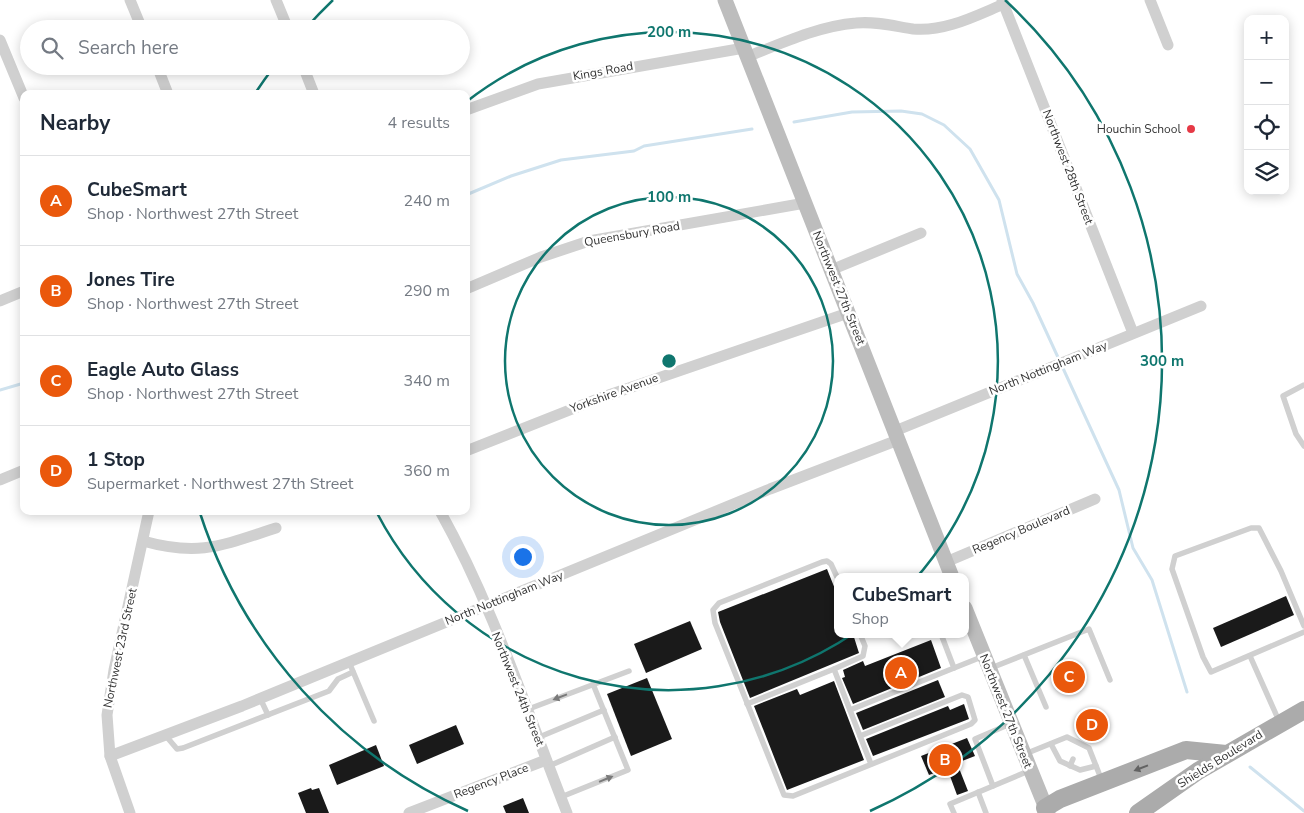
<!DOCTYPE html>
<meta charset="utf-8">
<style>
body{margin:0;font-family:"Nunito Sans",sans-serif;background:#f2f2f3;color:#1f2937}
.controls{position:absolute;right:15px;top:15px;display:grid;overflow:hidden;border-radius:10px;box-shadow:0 2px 12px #0003}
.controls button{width:45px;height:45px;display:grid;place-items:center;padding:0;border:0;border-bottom:1px solid #e0e1e3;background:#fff;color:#1f2937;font:25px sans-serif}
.you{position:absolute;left:522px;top:556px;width:18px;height:18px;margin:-12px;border:4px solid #fff;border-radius:50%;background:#1a73e8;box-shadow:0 0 0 8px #1a73e833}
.badge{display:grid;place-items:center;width:32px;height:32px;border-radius:50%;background:#ea580c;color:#fff;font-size:16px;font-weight:700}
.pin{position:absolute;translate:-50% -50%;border:2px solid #fff;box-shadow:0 1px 5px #0006}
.popup{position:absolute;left:834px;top:573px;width:135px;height:65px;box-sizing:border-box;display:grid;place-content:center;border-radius:10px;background:#fff;filter:drop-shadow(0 1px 4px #0005);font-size:16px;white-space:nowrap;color:#747a83}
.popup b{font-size:19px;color:#1f2937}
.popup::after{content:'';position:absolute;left:50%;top:100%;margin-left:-10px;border:10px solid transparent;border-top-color:#fff}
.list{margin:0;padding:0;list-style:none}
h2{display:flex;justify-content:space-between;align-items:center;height:65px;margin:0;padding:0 20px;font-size:21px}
h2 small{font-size:16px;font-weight:400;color:#747a83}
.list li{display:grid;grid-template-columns:32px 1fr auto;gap:15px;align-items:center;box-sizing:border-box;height:90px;padding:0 20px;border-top:1px solid #e0e1e3}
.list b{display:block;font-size:19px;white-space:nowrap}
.list p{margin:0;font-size:16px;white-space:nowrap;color:#747a83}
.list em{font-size:16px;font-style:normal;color:#747a83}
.icon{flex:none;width:28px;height:28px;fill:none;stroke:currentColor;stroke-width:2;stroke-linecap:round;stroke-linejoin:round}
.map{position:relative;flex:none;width:1304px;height:813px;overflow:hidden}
.search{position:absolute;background:#fff;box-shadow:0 2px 12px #0003;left:20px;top:20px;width:450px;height:55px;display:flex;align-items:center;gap:12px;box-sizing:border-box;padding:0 18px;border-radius:28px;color:#747a83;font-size:19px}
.panel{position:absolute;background:#fff;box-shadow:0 2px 12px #0003;left:20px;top:90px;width:450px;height:425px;border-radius:10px}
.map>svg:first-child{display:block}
</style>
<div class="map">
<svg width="1304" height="813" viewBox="0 0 1304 813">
<rect width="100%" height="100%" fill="#fff"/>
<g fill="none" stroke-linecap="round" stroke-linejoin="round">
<g stroke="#cfe2ee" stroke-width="3">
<polyline points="794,122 852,112 901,111 922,114 944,125 970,149 999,200 1017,274 1033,303 1119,490 1133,548 1152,580 1187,692"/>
<polyline points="466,195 511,176 561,160 634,151 644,146 752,129"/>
<polyline points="0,390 24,383"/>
<polyline points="1250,767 1304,811"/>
</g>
</g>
<g fill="#1a1a1a">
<polygon points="827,569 837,594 837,634 853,634 859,653 750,698 720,622 718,612"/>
<polygon points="1286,596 1294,615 1221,647 1213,628"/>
<polygon points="690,621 702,649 646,673 634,644"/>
<polygon points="931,640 941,668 853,704 842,678 845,677 843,670 863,661 865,666"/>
<polygon points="647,678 672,739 631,756 607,694"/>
<polygon points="938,680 945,697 863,730 856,713"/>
<polygon points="834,681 864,760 787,790 754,706 797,689 800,695"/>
<polygon points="964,704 969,719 873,756 866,739 948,706 950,710"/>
<polygon points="456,725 464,744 417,764 409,745"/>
<polygon points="967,738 975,756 957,763 968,791 957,795 947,768 929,775 921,756"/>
<polygon points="376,745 384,766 337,785 329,765"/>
<polygon points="311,788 312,790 319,788 329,813 306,813 298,793"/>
<polygon points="523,798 529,813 506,813 503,806"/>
</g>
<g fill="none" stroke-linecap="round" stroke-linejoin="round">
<g stroke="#d0d0d0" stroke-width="5.5">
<polyline points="1304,385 1283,396 1296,434 1304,446"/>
<polyline points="837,577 831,564 827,561 822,562 719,603 713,610 715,623 784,795 793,796 971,724 975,720 968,697 962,695 860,736 834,669 863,656 865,646 860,634"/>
<polyline points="1304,626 1281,571 1259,528 1251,528 1175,556 1172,569 1203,657 1211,672 1304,632"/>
<polyline points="941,634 954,668 984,656"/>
<polyline points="1024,655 1046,707"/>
<polyline points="1250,656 1279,721"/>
<polyline points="349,662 374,721"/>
<polyline points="991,668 1089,629 1110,680"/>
<polyline points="260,698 268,715"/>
<polyline points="747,704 834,669"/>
<polyline points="526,710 629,671"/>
<polyline points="850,710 954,668"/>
<polyline points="1010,724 975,739 993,786 1031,770"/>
<polyline points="166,736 177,749 183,748 329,691 338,679 353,672"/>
<polyline points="860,736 871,764"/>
<polyline points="537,738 604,710"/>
<polyline points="1051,744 1060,761 1080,770 1096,766"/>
<polyline points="1025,754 1067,737 1089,748 1102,781"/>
<polyline points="549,766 615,737"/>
<polyline points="1070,766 1073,759"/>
<polyline points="978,792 986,813"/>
<polyline points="561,797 628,770 593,684"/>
<polyline points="954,813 950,804 993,786"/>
</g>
<g stroke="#d0d0d0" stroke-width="11">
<polyline points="130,0 142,29"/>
<polyline points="276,0 288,29"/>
<polyline points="1002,0 1133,333"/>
<polyline points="1150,0 1168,45"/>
<polyline points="0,40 24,98"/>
<path d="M747 57C782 43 819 26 856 23 875 21 894 26 913 29 945 32 975 16 1004 4"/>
<polyline points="157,66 168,94"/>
<polyline points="303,66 314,94"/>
<polyline points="466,110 538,84 744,48"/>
<polyline points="831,270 921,233"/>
<polyline points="466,289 541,257 589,241 805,203"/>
<polyline points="0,301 24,291"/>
<polyline points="895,431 1201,306"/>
<polyline points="466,451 600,398 848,313"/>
<polyline points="0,480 24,470"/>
<path d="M440 511C493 606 527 712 567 813"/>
<path d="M143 541C200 557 223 545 276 528"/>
<polyline points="946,562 1095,499"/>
<polyline points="110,756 242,706 770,489 898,440"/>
<polyline points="130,813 110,756 107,715 114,670 149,511"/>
<polyline points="409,813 546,760"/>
</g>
<g stroke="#bdbdbd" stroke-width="15">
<polyline points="725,0 952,577"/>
<polyline points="965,608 1048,813"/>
</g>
<g stroke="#ababab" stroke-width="18">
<polyline points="1045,808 1060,799 1186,750 1226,754"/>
<polyline points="1138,813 1198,771 1304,710"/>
</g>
</g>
<defs><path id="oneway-solid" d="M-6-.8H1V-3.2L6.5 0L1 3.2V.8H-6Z" transform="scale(1.25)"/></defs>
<g fill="#7a7a7a">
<use href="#oneway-solid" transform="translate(560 697) rotate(159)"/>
<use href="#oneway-solid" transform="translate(606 779) rotate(-22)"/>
</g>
<use fill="#636363" href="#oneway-solid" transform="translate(1141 768) rotate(159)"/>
<g fill="none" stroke="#0f766e" stroke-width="2.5">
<circle cx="669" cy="361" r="164"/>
<path d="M466 102A329 329 0 1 1 377 513"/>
<path d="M468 811A493 493 0 0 1 200 513M256 92A493 493 0 0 1 273 68M306 28A493 493 0 0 1 333 0M1005 0A493 493 0 0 1 870 811"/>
</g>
<circle fill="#e63946" stroke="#fff" stroke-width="2" cx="1191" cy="129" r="5"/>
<g text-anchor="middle" stroke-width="5" stroke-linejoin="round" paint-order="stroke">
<g font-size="12" fill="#333" stroke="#fff">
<text transform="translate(603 71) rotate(-10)" y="4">Kings Road</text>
<text transform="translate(1068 167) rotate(69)" y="4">Northwest 28th Street</text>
<text transform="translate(632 234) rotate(-10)" y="4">Queensbury Road</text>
<text transform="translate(839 288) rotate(68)" y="4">Northwest 27th Street</text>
<text transform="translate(1048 368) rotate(-22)" y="4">North Nottingham Way</text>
<text transform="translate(614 393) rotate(-20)" y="4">Yorkshire Avenue</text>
<text transform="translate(1021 530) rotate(-23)" y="4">Regency Boulevard</text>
<text transform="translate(504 598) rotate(-22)" y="4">North Nottingham Way</text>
<text transform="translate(120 648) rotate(-78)" y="4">Northwest 23rd Street</text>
<text transform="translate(518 689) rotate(68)" y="4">Northwest 24th Street</text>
<text transform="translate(1006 711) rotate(68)" y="4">Northwest 27th Street</text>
<text transform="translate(1220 759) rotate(-32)" y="4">Shields Boulevard</text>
<text transform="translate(491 781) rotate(-21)" y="4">Regency Place</text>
</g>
<g font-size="12" fill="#333" stroke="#fff" text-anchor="end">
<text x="1181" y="133">Houchin School</text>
</g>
</g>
<circle cx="669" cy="361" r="8" fill="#0f766e" stroke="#fff" stroke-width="2.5"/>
<g font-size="15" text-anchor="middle" font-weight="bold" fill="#0f766e" stroke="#fff" stroke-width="5" stroke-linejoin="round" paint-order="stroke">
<text x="669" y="37">200 m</text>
<text x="669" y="202">100 m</text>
<text x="1162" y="366">300 m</text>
</g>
</svg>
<div class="controls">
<button>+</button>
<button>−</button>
<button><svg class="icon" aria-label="locate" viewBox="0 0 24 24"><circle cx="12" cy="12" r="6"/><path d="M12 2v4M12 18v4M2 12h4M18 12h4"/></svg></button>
<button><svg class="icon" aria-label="layers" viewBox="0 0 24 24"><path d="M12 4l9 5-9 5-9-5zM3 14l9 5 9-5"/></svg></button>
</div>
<div class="you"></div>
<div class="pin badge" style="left:901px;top:673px">A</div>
<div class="popup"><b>CubeSmart</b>Shop</div>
<div class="pin badge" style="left:945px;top:760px">B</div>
<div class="pin badge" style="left:1069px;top:677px">C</div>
<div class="pin badge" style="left:1092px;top:725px">D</div>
<div class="search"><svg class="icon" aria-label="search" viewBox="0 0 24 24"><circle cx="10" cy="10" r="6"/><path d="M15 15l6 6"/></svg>Search here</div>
<section class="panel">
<h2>Nearby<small>4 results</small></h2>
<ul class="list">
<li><span class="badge">A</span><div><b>CubeSmart</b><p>Shop · Northwest 27th Street</p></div><em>240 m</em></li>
<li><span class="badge">B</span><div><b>Jones Tire</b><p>Shop · Northwest 27th Street</p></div><em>290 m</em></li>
<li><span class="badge">C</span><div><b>Eagle Auto Glass</b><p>Shop · Northwest 27th Street</p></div><em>340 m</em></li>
<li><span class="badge">D</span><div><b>1 Stop</b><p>Supermarket · Northwest 27th Street</p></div><em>360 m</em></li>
</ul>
</section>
</div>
